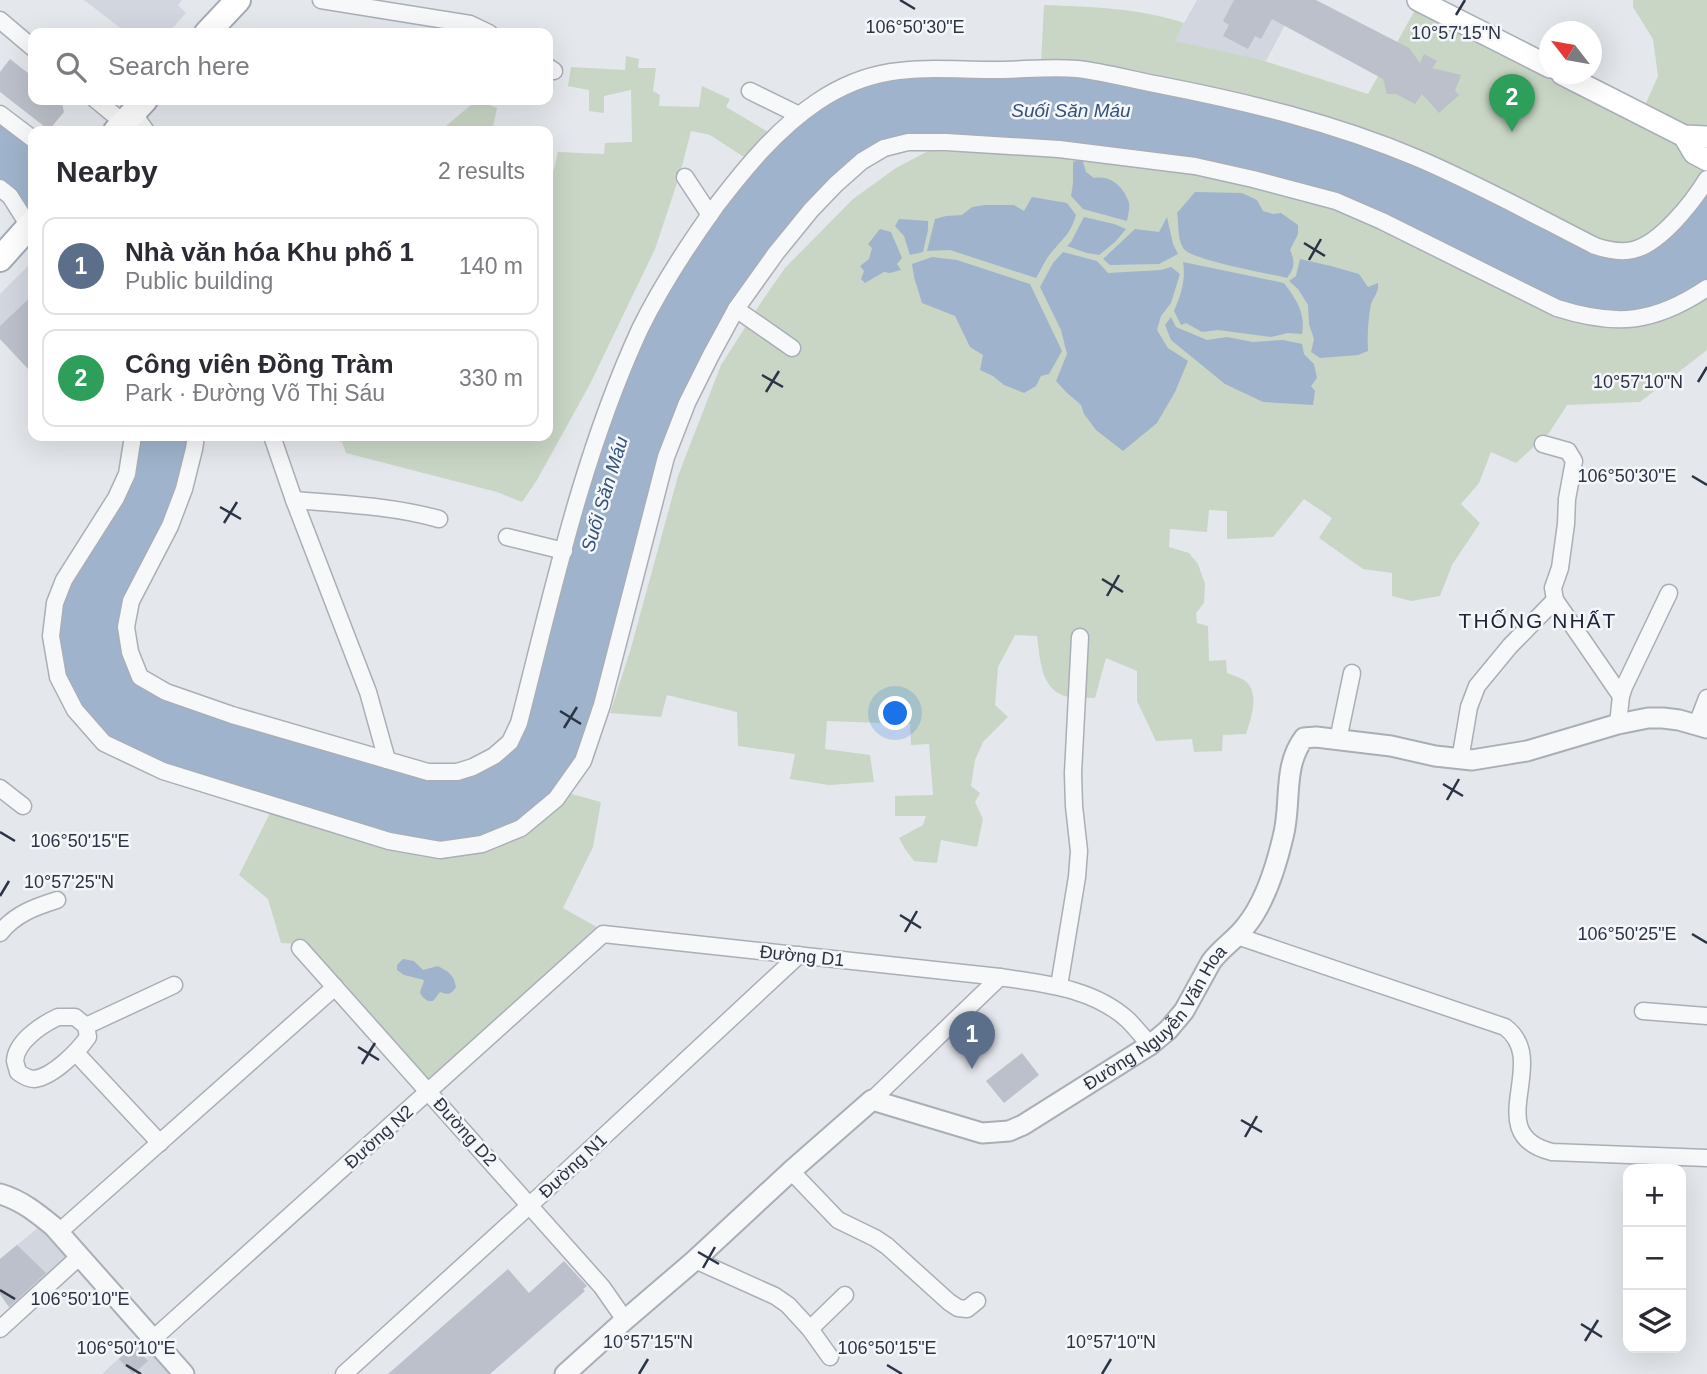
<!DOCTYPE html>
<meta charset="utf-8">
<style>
body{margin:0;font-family:Helvetica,sans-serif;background:#f2f2f3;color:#2b2b33}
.controls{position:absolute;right:21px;bottom:21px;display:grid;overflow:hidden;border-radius:14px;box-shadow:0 7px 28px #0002}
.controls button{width:63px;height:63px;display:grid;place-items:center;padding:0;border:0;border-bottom:2px solid #e1e1e2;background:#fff;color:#2b2b33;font:35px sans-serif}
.compass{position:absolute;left:1539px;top:21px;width:63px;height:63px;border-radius:50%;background:#fff;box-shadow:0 7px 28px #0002;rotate:301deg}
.you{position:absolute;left:896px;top:714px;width:24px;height:24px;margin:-18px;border:5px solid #fff;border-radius:50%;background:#1a73e8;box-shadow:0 0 0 10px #1a73e833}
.badge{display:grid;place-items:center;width:46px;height:46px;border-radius:50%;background:#d1495b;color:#fff;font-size:23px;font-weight:700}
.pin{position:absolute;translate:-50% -58px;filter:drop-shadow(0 2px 4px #0008)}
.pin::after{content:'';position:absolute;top:37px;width:24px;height:21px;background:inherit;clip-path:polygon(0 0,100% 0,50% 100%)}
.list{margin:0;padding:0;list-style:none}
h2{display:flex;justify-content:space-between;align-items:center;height:91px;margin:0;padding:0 28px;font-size:30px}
h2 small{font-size:23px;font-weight:400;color:#7c7c81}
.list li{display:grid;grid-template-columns:46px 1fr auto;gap:21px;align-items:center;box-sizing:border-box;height:98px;margin:0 14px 14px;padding:0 14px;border:2px solid #e1e1e2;border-radius:14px}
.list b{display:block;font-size:26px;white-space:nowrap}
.list p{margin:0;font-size:23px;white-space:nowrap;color:#7c7c81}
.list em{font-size:23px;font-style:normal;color:#7c7c81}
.icon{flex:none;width:38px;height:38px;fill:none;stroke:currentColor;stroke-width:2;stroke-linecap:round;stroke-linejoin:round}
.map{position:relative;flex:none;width:1707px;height:1374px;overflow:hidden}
.search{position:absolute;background:#fff;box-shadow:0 7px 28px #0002;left:28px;top:28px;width:525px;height:77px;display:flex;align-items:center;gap:18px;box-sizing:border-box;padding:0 24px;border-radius:14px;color:#7c7c81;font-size:26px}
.panel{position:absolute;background:#fff;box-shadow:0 7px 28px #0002;left:28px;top:126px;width:525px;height:315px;border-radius:14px}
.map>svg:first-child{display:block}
</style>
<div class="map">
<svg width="1707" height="1374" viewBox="0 0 1707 1374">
<rect width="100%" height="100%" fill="#e4e7ec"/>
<g fill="#d2d6de">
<polygon points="84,0 182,0 178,5 186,13 168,33 127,33"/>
<polygon points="1197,0 1298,0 1266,61 1174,41"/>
<polygon points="33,261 33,374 0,339 0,294"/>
<polygon points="39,1227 47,1233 69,1258 11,1310 0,1294 0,1259"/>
<polygon points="140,1339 170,1374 102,1374"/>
</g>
<g fill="#c9d6c5">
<polygon points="1633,0 1707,0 1707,134 1643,110 1658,76 1653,39 1633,7"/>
<path d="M1044 5C1091 7 1140 8 1184 23L1175 41 1258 59 1368 94 1415 10 1675 138 1706 169 1683 202 1654 231 1632 244H1608L1041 63Z"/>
<polygon points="626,56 639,59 638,68 656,68 653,91 660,95 659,106 699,107 702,86 730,99 726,107 770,133 747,159 710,135 691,131 680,174 655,249 590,384 537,480 522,502 497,492 346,453 342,442 323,436 548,436 548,177 552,177 558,152 604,154 605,143 632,142 631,90 604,96 604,113 589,111 589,90 568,86 571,67 625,70"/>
<polygon points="477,100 497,108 492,131 463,131 446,126"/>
<path d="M928 151 1048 155 1136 165 1249 184 1337 210 1421 247 1536 306 1565 318 1602 327 1648 325 1669 318 1707 294V350L1640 402 1567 405 1549 433 1516 463 1491 452 1479 483 1461 504 1480 523 1452 565 1440 596 1411 601 1392 596V573L1363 569 1319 538 1332 518 1304 499 1273 537 1227 539V511L1209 510 1207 532 1170 529 1169 547 1189 553 1198 564 1205 584 1204 603 1196 613 1197 623 1208 626 1209 661 1226 660 1227 673C1232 675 1239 677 1244 680 1261 692 1251 718 1246 734L1223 735 1222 751 1194 752 1192 739 1156 741 1137 701V671L1106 658 1095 698C1085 697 1071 699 1062 695 1040 686 1040 656 1037 636L1015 635 998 667 995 705 1008 717 983 742 975 760 971 786 980 793 975 802 983 819 977 847 941 840 937 863 914 861 905 849 899 838 923 825 926 816H895V796L933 795 929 744 911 745 910 724 827 721 825 749 870 755 874 782 829 785 790 779 795 754 738 746 737 712 667 695 661 717 610 713 631 648 678 476 721 365 764 298 785 268 853 199 896 168Z"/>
<polygon points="568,793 601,802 593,847 563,908 602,930 430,1086 301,944 281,943 268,899 239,875 271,811"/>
</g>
<g fill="#9fb4cc">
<path d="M1073 75 1275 116 1318 129 1409 161 1620 258 1707 190V280C1683 296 1654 312 1625 314 1605 316 1578 308 1559 302L1340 196 955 136 857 157 703 356 596 704 578 757 552 795 519 823 481 838 440 844 391 836 166 766 108 738 80 707 64 675 57 635 62 603 139 436H190L179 487 165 523 125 599 135 681 427 778 515 746 585 490 640 343 664 297 699 240 759 162 804 118 845 93 895 77Z"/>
<polygon points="0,117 33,141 33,220 0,181"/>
<path d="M1082 159 1086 172 1094 178C1111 175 1124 187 1129 203 1130 209 1128 215 1127 221L1083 209 1071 196 1073 183V162Z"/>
<path d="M1195 192 1242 193 1257 200 1263 211 1273 214 1281 213 1298 225V234L1290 250C1295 261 1295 268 1287 278 1270 274 1194 260 1185 250 1177 242 1179 224 1177 213Z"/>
<path d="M1032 197 1067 203 1076 215C1070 235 1063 238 1051 253 1045 260 1041 270 1036 278L950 250 927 251 935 219 946 216 962 215 972 207 985 205H1014L1024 211Z"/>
<polygon points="1084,217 1114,224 1126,229 1115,242 1099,255 1087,253 1067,246 1071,242"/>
<polygon points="1167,217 1173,244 1178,254 1159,264 1110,265 1103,259 1135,229 1159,232"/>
<polygon points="899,219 928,221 928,230 923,252 910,255 904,236 895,226"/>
<polygon points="880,229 891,232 902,258 897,264 901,270 890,273 884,272 865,283 861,279 864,271 860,266 869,259 872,248 868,244"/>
<polygon points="1063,252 1097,261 1108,273 1161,270 1171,267 1180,274 1171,303 1161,316 1157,330 1168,348 1188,361 1175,392 1157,423 1123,451 1096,430 1084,414 1081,405 1066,392 1056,381 1067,354 1061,330 1040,287 1053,263"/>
<polygon points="932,257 957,260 1030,284 1062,351 1049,374 1041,376 1036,386 1024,393 1004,385 993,376 980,370 983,355 970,347 955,316 922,303 914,277 912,264"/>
<path d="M1300 259 1331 266 1359 274 1368 287 1378 283C1379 292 1374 296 1371 304 1368 320 1367 335 1368 351L1358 355 1320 358 1311 352 1314 339 1309 324 1308 305 1298 289 1289 281 1296 276Z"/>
<path d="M1183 262 1284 283C1296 299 1306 313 1302 334L1288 333 1271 337 1218 330 1202 332 1186 323 1181 325 1174 311C1181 295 1186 280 1183 262Z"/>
<polygon points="1171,317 1176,327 1207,340 1227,337 1253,342 1283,340 1302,344 1304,354 1314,364 1317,378 1311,386 1315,391 1313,405 1263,402 1225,384 1171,340 1165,325"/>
<path d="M403 959 414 961 423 970 438 966C449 972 454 975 456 987 451 995 448 995 440 992L433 1001H428C415 992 422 991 424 980L404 975 397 970V965Z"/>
</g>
<g fill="#bbc0ca">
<polygon points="1234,0 1316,0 1409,48 1420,63 1424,54 1437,61 1432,68 1461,75 1455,91 1459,95 1439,113 1422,94 1415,104 1396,94 1387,94 1383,79 1272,19 1261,39 1255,36 1248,49 1223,36 1229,25 1223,21"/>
<polygon points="10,59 33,77 33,100 61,100 64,112 49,130 0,92 0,72"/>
<polygon points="33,295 33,374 0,339 0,326"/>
<polygon points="1022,1053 1039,1075 1004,1103 986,1081"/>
<polygon points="17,1245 46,1273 9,1307 0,1294 0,1259"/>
<polygon points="564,1261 587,1286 583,1289 585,1291 490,1374 388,1374 508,1269 529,1293"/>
<polygon points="133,1346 148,1361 133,1374 119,1359"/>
</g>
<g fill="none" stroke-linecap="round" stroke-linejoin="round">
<defs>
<g id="minor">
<polyline points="321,0 470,24 489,33"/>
<polyline points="0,20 33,48"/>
<polyline points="548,67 554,71"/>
<polyline points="750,91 799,115"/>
<polyline points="96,100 124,123"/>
<polyline points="133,113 146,131"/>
<polyline points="0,114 33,139"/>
<polyline points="685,177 710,215"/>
<polyline points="0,188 10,196 29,226 33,230"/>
<polyline points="736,309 792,348"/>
<path d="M133 436 127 474 116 498 64 580 55 603 51 636 58 677 75 710 104 743 163 771 389 841 440 850 482 844 521 828 556 799 583 761 602 705 666 457 687 403 711 355 736 309 776 253 811 210 836 184 862 161 884 148 908 142H946L1059 149 1195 166 1253 179 1336 201 1382 221 1557 308C1617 327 1655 323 1707 288"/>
<path d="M196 436 194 449 184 489 170 526 131 601 126 627 130 652 140 677 166 692 232 715 428 772H457L473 767 494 756 510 742 519 723C553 590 582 455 640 329 661 286 688 245 716 206 745 168 777 129 817 102 875 63 920 69 986 70 1015 71 1048 66 1077 69 1105 72 1132 80 1160 85 1247 102 1334 123 1417 158 1478 184 1536 216 1595 246 1607 250 1620 253 1633 250 1660 244 1693 202 1707 179"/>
<polyline points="272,436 294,500 368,692 387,760"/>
<polyline points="1543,444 1568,451 1574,461 1567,499 1566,524 1560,568 1553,588 1555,600 1621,696"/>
<path d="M294 500C343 504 392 506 439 519"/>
<polyline points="507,537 564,551"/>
<polyline points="1618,724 1621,696 1624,687 1669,593"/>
<polyline points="1697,724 1707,698"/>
<polyline points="1338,740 1352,673"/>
<polyline points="1460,760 1469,707 1477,686 1510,646 1555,600"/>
<polyline points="0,788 23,806"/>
<path d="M0 933C15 914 35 907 57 900"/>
<path d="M1237 936 1505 1027C1552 1062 1479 1134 1552 1152L1707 1158"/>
<polyline points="300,948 602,1287 625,1320"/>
<polyline points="1059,986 1077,877 1079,851 1074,806 1073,773 1080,637"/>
<polyline points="1643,1011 1707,1016"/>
<path d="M58 1017H75L86 1026 88 1037C78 1051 53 1077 34 1079 28 1079 22 1075 18 1072 18 1071 15 1062 15 1061 16 1041 43 1024 58 1017Z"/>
<polyline points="86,1026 174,985"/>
<polyline points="76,1053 160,1143"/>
<polyline points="872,1100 1000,977"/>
<polyline points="791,1171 838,1220 875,1238 887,1246 949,1302 958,1308 967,1309 977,1301"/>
<polyline points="59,1232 335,987"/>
<polyline points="695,1260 775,1296 788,1305 810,1329 830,1357"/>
<polyline points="0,1329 80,1256"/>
<polyline points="810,1329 845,1295"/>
<path d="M153 1339 603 934 1000 977C1045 984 1093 988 1128 1020 1136 1028 1143 1037 1150 1045"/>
<polyline points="344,1374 530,1205 799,955"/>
</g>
<g id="tertiary">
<path d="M0 1194C21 1200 37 1213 53 1226L184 1374"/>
<path id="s1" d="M565 1374 625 1320 695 1260 791 1171 872 1100 982 1133 1009 1131 1023 1125 1150 1045 1168 1030 1184 1011 1211 962C1221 948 1235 940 1245 927 1265 903 1276 867 1283 837 1292 804 1282 767 1304 738L1316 737 1391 746 1435 756 1472 760 1527 751 1618 724 1648 718H1663L1679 720 1707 728"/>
</g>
<g id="secondary">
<polyline points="1418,0 1550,67"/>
<polyline points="1562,74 1684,136 1707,137"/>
<polyline points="1684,136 1694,153 1707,160"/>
</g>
<g id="primary">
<polyline points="207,33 238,0"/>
<polyline points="116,131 145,100"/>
<polyline points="0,259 33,222"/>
</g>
</defs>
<use href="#minor" stroke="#a9aeb7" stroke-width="19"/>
<use href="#tertiary" stroke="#a9aeb7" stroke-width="23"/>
<use href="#secondary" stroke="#a9aeb7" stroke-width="24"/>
<use href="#primary" stroke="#a3abb8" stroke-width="28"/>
<use href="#minor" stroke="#f7f8fa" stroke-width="16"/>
<use href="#tertiary" stroke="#f7f8fa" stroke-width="19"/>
<use href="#secondary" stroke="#fff" stroke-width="21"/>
<use href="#primary" stroke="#fff" stroke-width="24"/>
</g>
<path fill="none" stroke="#2b3445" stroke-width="2.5" d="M900 0 915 9M1456 15 1465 0M1304 243 1325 256M1309 260 1321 239M762 375 783 387M1698 382 1707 367M766 392 779 371M1692 476 1707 485M220 507 241 519M224 523 237 502M1102 579 1123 592M1107 596 1119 575M560 711 581 724M564 728 577 707M1443 784 1463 796M1447 800 1459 779M0 832 15 841M0 896 9 881M900 915 921 928M905 932 917 911M1692 934 1707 943M358 1047 379 1060M362 1064 375 1043M1241 1120 1262 1132M1245 1137 1257 1116M698 1252 719 1264M703 1268 715 1247M0 1290 15 1299M1581 1324 1602 1337M1585 1341 1598 1320M126 1365 141 1374M887 1365 902 1374M639 1374 648 1359M1102 1374 1111 1359"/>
<g text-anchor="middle" stroke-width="5" stroke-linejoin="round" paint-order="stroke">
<g font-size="18" fill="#2b3445" stroke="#f4f6f9">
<text transform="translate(802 956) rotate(6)" y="6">Đường D1</text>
<text dy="6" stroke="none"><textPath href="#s1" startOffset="742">Đường Nguyễn Văn Hoa</textPath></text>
<text transform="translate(465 1132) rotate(48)" y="6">Đường D2</text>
<text transform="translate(379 1137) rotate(-42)" y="6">Đường N2</text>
<text transform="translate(573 1166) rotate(-43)" y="6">Đường N1</text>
</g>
<g font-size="19" font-style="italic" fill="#34527a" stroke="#f4f6f9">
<text x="1071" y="117">Suối Săn Máu</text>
<text transform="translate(604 494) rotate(-73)" y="7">Suối Săn Máu</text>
</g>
<g font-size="21" letter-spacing="2" fill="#1d2536" stroke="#f4f6f9">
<text x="1538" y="628">THỐNG NHẤT</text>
</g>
</g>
<g font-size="18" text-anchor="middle" fill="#2b3445" stroke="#f4f6f9" stroke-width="5" stroke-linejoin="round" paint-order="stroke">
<text x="915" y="33">106°50'30"E</text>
<text x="1456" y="39">10°57'15"N</text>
<text x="1638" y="388">10°57'10"N</text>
<text x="1627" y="482">106°50'30"E</text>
<text x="80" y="847">106°50'15"E</text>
<text x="69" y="888">10°57'25"N</text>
<text x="1627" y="940">106°50'25"E</text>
<text x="80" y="1305">106°50'10"E</text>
<text x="648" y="1348">10°57'15"N</text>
<text x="1111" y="1348">10°57'10"N</text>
<text x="126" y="1354">106°50'10"E</text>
<text x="887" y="1354">106°50'15"E</text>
</g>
</svg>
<div class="controls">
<button>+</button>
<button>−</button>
<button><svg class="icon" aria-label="layers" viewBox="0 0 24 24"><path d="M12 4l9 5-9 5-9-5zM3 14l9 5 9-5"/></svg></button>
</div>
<svg class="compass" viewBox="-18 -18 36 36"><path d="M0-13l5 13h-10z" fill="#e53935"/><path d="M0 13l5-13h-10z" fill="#7c7c81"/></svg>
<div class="you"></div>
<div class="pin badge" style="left:972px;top:1069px;background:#5c6f8a">1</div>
<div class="pin badge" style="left:1512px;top:132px;background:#2e9e5b">2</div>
<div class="search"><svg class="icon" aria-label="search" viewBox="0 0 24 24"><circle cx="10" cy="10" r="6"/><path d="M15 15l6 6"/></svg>Search here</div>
<section class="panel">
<h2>Nearby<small>2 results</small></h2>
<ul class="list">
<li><span class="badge" style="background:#5c6f8a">1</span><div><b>Nhà văn hóa Khu phố 1</b><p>Public building</p></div><em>140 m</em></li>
<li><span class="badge" style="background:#2e9e5b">2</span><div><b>Công viên Đồng Tràm</b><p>Park · Đường Võ Thị Sáu</p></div><em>330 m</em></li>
</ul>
</section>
</div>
